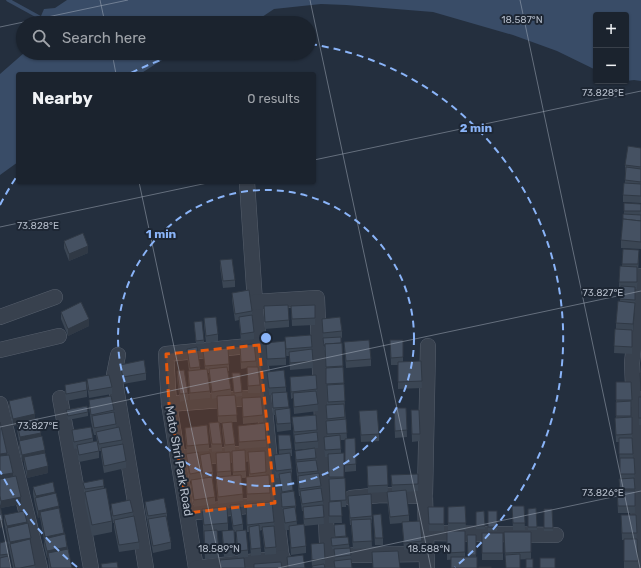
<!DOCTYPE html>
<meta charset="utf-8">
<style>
body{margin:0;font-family:Rubik,sans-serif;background:#242b36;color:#f1f3f6}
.controls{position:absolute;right:12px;top:12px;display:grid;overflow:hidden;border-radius:4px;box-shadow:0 1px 3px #0004}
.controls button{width:36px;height:36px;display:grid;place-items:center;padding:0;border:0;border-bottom:1px solid #39404a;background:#1b232e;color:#f1f3f6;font:20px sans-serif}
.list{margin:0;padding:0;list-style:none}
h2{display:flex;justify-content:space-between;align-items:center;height:52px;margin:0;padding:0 16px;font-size:17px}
h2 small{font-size:13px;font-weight:400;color:#a0a4aa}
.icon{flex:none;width:22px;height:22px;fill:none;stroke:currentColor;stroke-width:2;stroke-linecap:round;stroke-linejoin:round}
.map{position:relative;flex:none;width:641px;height:568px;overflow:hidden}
.search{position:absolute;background:#1b232e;box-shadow:0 1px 3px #0004;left:16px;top:16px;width:300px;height:44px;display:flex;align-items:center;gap:10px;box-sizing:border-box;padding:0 14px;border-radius:22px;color:#a0a4aa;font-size:15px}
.panel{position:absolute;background:#1b232e;box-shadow:0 1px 3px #0004;left:16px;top:72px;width:300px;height:112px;border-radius:4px}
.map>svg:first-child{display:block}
</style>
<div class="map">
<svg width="641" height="568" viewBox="0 0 641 568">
<rect width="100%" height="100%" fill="#242f3e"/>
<g fill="#394c67">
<polygon points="67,0 641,0 641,81 634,80 626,81 626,15 596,15 596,70 557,51 513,35 433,12 346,5 321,4 274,9 262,17 240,23 38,23 44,9 55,8"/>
<polygon points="24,53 173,53 140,74 18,74 18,162 0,175 0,74"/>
</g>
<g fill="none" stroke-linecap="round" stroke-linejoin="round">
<polyline stroke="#394c67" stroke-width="3.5" points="8,0 50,23"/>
<defs>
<g id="minor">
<polyline points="247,182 255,302 269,452 283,568"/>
<polyline points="255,302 317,298 328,568"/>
<polyline points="0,317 55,297"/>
<polyline points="0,350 59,336"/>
<polyline points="118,355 114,375 146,568"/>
<polyline points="60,398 91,568"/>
<polyline points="0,404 40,568"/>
<polyline points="169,404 262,397"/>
<polyline points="179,458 268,452"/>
<polyline points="351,498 381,495 425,496"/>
<polyline points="188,513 265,504"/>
<polyline points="425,533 556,535"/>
<polyline points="353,555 426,554"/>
<polyline points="196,568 169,404 166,354 259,345"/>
<polyline points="196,568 283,558"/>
<polyline points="427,568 425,496 428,346"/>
<polyline points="641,568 632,363 641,276"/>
</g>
</defs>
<use href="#minor" stroke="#565f6c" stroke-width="16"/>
<use href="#minor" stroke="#38414e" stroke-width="15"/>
</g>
<g fill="#3b4654">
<polygon points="641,148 641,203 623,202 623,195 625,183 625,165"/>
<polygon points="624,203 641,204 641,249 621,248 621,240 624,214"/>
<polygon points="64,241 88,253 69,261 64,248"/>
<polygon points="623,249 639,257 637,289 635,289 635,310 633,332 632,331 632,354 614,353 615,329 616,329 616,323 620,301 620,289 619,289 619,282 622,266"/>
<polygon points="220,260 235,280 235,287 223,288 220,267"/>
<polygon points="232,293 252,311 252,318 254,332 254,339 241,341 239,320 235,321 232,300"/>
<polygon points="264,306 289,320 289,327 265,329"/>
<polygon points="291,306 315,318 315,325 292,326"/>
<polygon points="61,312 89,326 68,336 61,319"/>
<polygon points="204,318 218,334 218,341 206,343 204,325"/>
<polygon points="322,319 342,331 342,338 341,338 341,343 342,343 343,367 345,408 347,439 356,464 356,471 345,472 345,440 341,440 341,453 344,453 344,478 346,500 346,507 341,507 342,523 329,523 329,502 330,502 328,457 325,457 324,444 324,437 327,436 326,405 327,405 325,350 324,350"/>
<polygon points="194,322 204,340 204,344 196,344"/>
<polygon points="285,337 312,347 313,368 290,370 289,356 286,356"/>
<polygon points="390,340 403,340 403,362 421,361 422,388 398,389 398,365 391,365"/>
<polygon points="344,342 371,359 371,366 346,368"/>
<polygon points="266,343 286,358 286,365 267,366"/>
<polygon points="240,345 256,361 256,367 260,385 260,393 248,393 247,368 241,369 240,352"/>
<polygon points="187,349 200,367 200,370 205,369 203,351 229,364 229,371 228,371 231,389 231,395 234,395 232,373 242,392 242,396 235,397 237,422 232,422 235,444 235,451 225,452 222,430 222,423 220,423 222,444 222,451 212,452 209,430 209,423 218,422 217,398 212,399 209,373 208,373 210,391 210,398 190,400 188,378 188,371 189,371 187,356"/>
<polygon points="120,365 146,373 146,380 123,384 120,372"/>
<polygon points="177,371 188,393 188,400 180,402 177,378"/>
<polygon points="267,372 286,387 286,392 287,392 289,408 291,423 291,430 277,432 275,415 273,415 272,395 269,395"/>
<polygon points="640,373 641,373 641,425 639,425 639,397 641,397"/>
<polygon points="290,377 317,389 318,411 294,414 293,398 291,399"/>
<polygon points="87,379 112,387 112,394 89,398 87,386"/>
<polygon points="616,382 631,382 632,407 631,407 633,458 634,458 635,513 618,513 617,491 620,491 619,479 620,479 619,442 616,442 615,418 616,418"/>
<polygon points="65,385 87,390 87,397 66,401 65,392"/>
<polygon points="242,398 263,415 263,422 243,424"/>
<polygon points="89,400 114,410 116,424 116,428 122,440 122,444 126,461 126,468 104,473 101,455 101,451 99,451 99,458 79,462 77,452 77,448 74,449 72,437 72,430 93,438 93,442 97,441 96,435 94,435 91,422 89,407"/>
<polygon points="9,401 35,419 41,437 45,453 48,473 27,478 24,464 24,461 22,462 19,448 19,441 17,430 17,425 13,426 9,408"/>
<polygon points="394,408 406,408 407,437 395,438"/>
<polygon points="66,410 88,412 88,416 68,420"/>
<polygon points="411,410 419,410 420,441 412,442"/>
<polygon points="359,411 379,434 379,441 361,442"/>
<polygon points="316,415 318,441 318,448 295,450 294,439 294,440 292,417"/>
<polygon points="0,422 7,455 21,504 1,508 0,503"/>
<polygon points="238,426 266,440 266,447 239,449"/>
<polygon points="185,428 209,444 209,451 187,453 185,435"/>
<polygon points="278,435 292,449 292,456 290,456 292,469 292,476 291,476 293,491 296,506 296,513 297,525 306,546 306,553 291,555 289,530 285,530 281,500 281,493 279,478 276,478 274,462 274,455 279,455"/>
<polygon points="315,448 318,473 321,486 323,501 324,524 304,526 303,511 302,511 300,496 299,496 296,467 295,451"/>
<polygon points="232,451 246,471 246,477 249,477 248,452 265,451 266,476 270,493 270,500 247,501 246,478 242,478 243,501 218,504 216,484 216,477 217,477 216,453 231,471 231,476 233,476"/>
<polygon points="186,454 201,472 201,479 202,479 200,462 200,455 213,472 213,479 212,479 215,497 215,504 194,507 191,487 191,481 190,481 186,461"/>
<polygon points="387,465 388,492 392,491 391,475 418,484 418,491 406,492 409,515 409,521 422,541 422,548 404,550 402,523 390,524 387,499 387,492 368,493 367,466"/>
<polygon points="83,483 104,486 104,489 112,521 112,532 92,536 85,503 85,493 83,486"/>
<polygon points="33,487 55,493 59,508 72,568 49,568 48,558 47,558 44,546 44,540 40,517 38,518 35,505 33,494"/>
<polygon points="348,496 372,516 372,523 371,523 372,548 353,549 351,525 350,525"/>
<polygon points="145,502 167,513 167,519 171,542 171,549 153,553 145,509"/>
<polygon points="111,504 133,512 133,517 139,542 139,549 119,552 114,527 114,523 113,523 111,511"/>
<polygon points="246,504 274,522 276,547 276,554 265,555 262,530 259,531 261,548 261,555 251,556 249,532 247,532"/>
<polygon points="230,505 243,524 243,530 248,550 248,557 238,558 236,538 236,532 234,532 235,556 224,557 222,531 233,530 230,512"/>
<polygon points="465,506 466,530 448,530 448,507"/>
<polygon points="512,506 524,506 525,530 513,530"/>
<polygon points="428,507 444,507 444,531 429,531"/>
<polygon points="536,508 537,530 528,530 528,509"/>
<polygon points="202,509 228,523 228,530 217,531 219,558 205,559"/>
<polygon points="544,509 552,509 553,531 544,531"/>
<polygon points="484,511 485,529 476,529 476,512"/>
<rect x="488" y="511" width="9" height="20"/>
<polygon points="4,515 27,524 35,565 35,568 13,568 4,522"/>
<polygon points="373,515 383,538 383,545 375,545"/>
<polygon points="621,515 636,515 638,568 624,568 624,540 622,540"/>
<polygon points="345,524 346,537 349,544 351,559 335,561 334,549 332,549 331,542 331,538 335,538 334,525"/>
<polygon points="447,531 465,531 465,557 468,557 467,535 476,535 476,557 447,560"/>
<polygon points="504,532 531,532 531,559 505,560"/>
<rect x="482" y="533" width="21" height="27"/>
<polygon points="0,543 9,554 9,560 0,568"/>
<polygon points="311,544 325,559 325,566 312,568"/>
</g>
<g fill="#303945">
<polygon points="88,246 88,253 69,261 69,254"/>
<polygon points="635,303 635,310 633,332 633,324"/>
<polygon points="89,319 89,326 68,336 68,329"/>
<polygon points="35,414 35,421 17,423 17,425 13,426 13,419"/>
<polygon points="41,433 41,440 20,444 20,437"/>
<polygon points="45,450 45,457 24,457 24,461 22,462 22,455"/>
<polygon points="7,453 7,460 0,461 0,454"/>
<polygon points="48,466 48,473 27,478 27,471"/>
<polygon points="13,473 13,480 0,482 0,475"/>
<polygon points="55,492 55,499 36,499 36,496"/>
<polygon points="21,497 21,504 1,508 1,501"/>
<polygon points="59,506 59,513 40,512 40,517 38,518 38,511"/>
<polygon points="3,520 3,527 0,528 0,521"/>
<polygon points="27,522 27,529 7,528 7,533 7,526"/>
<polygon points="64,533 64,540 45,544 45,537"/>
<polygon points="31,538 31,545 10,545 10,542"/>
<polygon points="67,547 67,554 48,553 48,558 47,558 47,551"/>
</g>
<g fill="#455162" stroke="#303945">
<polygon points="628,146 641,148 641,167 625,165"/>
<polygon points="626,167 641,169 641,182 625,180"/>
<polygon points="624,183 641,184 641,196 623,195"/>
<polygon points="624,203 641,204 641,211 624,211"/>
<polygon points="623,214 641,215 641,221 623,219"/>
<polygon points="623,219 641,221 641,242 621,240"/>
<polygon points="83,233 88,246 69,254 64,241"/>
<polygon points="623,249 639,250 638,264 622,264"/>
<polygon points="232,259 235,280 223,281 220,260"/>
<polygon points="620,266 637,267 637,282 619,282"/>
<polygon points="621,286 635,287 635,300 620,299"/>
<polygon points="249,290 252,311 235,314 232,293"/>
<polygon points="618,301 635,303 633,324 616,323"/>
<polygon points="81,302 89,319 68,329 61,312"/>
<polygon points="288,305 289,320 265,322 264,306"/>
<polygon points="315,305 315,318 292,319 291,306"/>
<polygon points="252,315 254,332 241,334 239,317"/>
<polygon points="216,317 218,334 206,336 204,318"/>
<polygon points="340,317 342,331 323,333 322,319"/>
<polygon points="202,321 204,340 196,341 194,322"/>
<polygon points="615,329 632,330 632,347 614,346"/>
<polygon points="311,335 312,347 286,349 285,337"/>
<polygon points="341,337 341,343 325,344 325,346 324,346 323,338"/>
<polygon points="369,340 371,359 346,361 344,342"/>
<polygon points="390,340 403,340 403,357 391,358"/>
<polygon points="285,341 286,358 267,359 266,343"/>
<polygon points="342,343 343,366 326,367 325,344"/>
<polygon points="254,344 256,361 241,362 240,345"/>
<polygon points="197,347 200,367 190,368 187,349"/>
<polygon points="228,348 229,364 205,366 203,351"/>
<polygon points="312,349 313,361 290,363 289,352"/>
<polygon points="144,360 146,373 123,377 120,365"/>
<polygon points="421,361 422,381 398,382 398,362"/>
<polygon points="227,367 231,389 212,392 209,369"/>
<polygon points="247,367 258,367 260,385 248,386"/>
<polygon points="343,367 344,383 326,384 326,368"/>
<polygon points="207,369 210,391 190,393 188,371"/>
<polygon points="184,370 188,393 180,394 177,371"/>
<polygon points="284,370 286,387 269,388 267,372"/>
<polygon points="232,373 240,373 242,392 234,393"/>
<polygon points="640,373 641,373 641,391"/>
<polygon points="109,375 112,387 89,391 87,379"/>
<polygon points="316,375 317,389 291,392 290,377"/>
<polygon points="86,381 87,390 66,394 65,385"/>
<polygon points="616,382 631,382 632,400 616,400"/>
<polygon points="344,384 345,401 328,402 327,385"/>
<polygon points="316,391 318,404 294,407 293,393"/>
<polygon points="287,392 289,407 273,408 272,393"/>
<polygon points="235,395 237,415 218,416 217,396"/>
<polygon points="31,396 35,414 13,419 9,401"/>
<polygon points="111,396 114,410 91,415 89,400"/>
<polygon points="261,397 263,415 243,417 242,398"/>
<rect x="639" y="397" width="2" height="21"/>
<polygon points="631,401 631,416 616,416 616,402"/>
<polygon points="344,404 345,417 327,419 326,405"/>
<polygon points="87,406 88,412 68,416 66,410"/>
<polygon points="290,408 291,423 277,424 275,410"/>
<polygon points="394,408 406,408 407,430 395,431"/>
<polygon points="377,410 379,434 361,435 359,411"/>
<polygon points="411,410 419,410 420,434 412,434"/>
<polygon points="114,412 116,424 94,428 92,416"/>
<polygon points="316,415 317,430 294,432 292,417"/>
<polygon points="632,417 632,434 616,435 615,418"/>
<polygon points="38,418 41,433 20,437 17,423"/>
<polygon points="346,419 347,433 327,434 326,421"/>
<polygon points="0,422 7,453 0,454"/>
<polygon points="219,422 222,444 212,444 209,423"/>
<polygon points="232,422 235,444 225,445 222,423"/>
<polygon points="265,423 266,440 239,442 238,426"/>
<polygon points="207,425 209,444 187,446 185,428"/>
<polygon points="91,427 93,438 74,442 72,430"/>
<polygon points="119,427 122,440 99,444 96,432"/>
<polygon points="317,432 318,441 295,443 294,435"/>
<polygon points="278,435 290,435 292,449 279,450"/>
<polygon points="340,435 341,449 325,450 324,437"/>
<polygon points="42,436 45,450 22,455 19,441"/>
<polygon points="355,438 356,464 345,465 345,439"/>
<polygon points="619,438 632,438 633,454 619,454"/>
<polygon points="97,441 99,451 79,455 77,445"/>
<polygon points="123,444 126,461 104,466 101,448"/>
<polygon points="315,448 316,458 296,460 295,451"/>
<polygon points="245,450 246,471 233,472 232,451"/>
<polygon points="265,451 266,472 250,474 248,452"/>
<polygon points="198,452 201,472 190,474 186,454"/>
<polygon points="230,452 231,471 217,472 216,453"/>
<polygon points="45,453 48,466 27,471 24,457"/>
<polygon points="210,453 213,472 203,474 200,455"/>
<polygon points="290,453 292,469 276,471 274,455"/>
<polygon points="344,453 344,477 329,477 328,454"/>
<polygon points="9,455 13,473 0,475 0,456"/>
<polygon points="620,458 634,458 635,474 620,474"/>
<polygon points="316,460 318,471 298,473 296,462"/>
<polygon points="387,465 388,485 368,486 367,466"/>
<polygon points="291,472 293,490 282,492 279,474"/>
<polygon points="319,473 321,486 299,489 298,476"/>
<polygon points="418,474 418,484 392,485 391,475"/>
<polygon points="241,475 243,494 218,497 216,477"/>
<polygon points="269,475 270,493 247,494 246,477"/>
<polygon points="16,476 21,497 1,501 0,496 0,479"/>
<polygon points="212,477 215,497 194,500 191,480"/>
<polygon points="345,478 346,500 330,501 329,479"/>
<polygon points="634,478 635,489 620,489 619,479"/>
<polygon points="103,479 104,486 85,489 83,483"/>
<polygon points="53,482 55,492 36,496 33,487"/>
<polygon points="106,488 112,521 92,525 85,492"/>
<polygon points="321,488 323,501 302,504 300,491"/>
<polygon points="406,490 409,515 390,517 387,492"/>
<polygon points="294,491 296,506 282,507 281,493"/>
<polygon points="617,491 635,491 635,506 618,506"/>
<polygon points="56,493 59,506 38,511 35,498"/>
<polygon points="371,494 372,516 350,518 348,496"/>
<polygon points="164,498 167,513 148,516 145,502"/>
<polygon points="130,500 133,512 113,516 111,504"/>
<polygon points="341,501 342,516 329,516 329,502"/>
<polygon points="272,502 274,522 247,525 246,504"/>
<polygon points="240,504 243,524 233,526 230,505"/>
<polygon points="0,505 3,520 0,521"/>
<polygon points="323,505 324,517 304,519 303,507"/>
<polygon points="465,506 466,523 448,523 448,507"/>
<polygon points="512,506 524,506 525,523 513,523"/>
<polygon points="227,507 228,523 204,525 202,509"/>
<polygon points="295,507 297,521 285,523 283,509"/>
<polygon points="428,507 444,507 444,524 429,524"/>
<polygon points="59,508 64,533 45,537 40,512"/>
<polygon points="536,508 537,527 528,527 528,509"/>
<polygon points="544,509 552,509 553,528 544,528"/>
<polygon points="24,511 27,522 7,526 4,515"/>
<polygon points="484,511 485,526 476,526 476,512"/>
<rect x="488" y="511" width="9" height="16"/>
<polygon points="381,514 383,538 375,538 373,515"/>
<polygon points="621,515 636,515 637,533 622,533"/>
<polygon points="134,516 139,542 119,545 114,520"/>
<polygon points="166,516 171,542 153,546 148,519"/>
<polygon points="371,519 372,541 353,542 351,520"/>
<polygon points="420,521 422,541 404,543 402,522"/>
<polygon points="28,523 31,538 10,542 7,528"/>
<polygon points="304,524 306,546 291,548 289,526"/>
<polygon points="345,524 346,536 335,537 334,525"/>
<polygon points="259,525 261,548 251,549 249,527"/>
<polygon points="274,526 276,547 265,548 262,527"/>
<polygon points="217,530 219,551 205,552 204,531"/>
<polygon points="234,530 235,549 224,550 222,531"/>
<polygon points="246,530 248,550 238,551 236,531"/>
<polygon points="447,531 465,531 465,552 447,553"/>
<polygon points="504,532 531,532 531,552 505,553"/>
<rect x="482" y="533" width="21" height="20"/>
<polygon points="65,534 67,547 47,551 44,539"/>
<polygon points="467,535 476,535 476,555 468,555"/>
<polygon points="348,537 349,544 332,546 331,538"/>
<polygon points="30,539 35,565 20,568 15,568 10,544"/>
<polygon points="624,539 637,539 638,561 624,561"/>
<polygon points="7,541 9,554 0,555 0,543"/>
<polygon points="324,543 325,559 312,560 311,544"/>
<polygon points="350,548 351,555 335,557 334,549"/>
<polygon points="68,549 72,568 51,568 48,553"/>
<polygon points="398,551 400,568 373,568 372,552"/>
<polygon points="520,554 520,568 506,568 505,555"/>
<polygon points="303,555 305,568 288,568 287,557"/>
<polygon points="8,556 11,568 0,568 0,558"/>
<rect x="451" y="557" width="26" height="11"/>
<polygon points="244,558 245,568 220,568 220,560"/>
<rect x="540" y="558" width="15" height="10"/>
<polygon points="351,559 352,568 335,568 334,561"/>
<rect x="526" y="559" width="7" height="9"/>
<polygon points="117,562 118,568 102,568 101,564"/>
<polygon points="281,562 282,568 254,568 254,564"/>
<polygon points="324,564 325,568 313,568 312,566"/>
<rect x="479" y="567" width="12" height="1"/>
</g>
<path fill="#e8590c" fill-opacity="0.2" stroke="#e8590c" stroke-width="3" stroke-dasharray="8 5" stroke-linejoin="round" d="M259 345 275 503 188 513 169 404 166 354Z"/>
<path fill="none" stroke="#b4bcc9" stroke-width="1" stroke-opacity="0.45" d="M100 0 105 23M310 0 431 568M520 0 640 568M0 27 128 0M112 53 116 74M314 160 641 91M139 182 221 568M0 227 212 182M0 427 641 291M0 515 11 568M278 568 641 491"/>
<g fill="none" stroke="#8ab4f8" stroke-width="2" stroke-dasharray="7 5">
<circle cx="266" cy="338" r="148"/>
<path d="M77 567A297 297 0 0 1 0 471M0 205A297 297 0 0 1 17 176M131 73A297 297 0 0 1 182 53M310 44A297 297 0 0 1 455 567"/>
</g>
<g text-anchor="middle" stroke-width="4" stroke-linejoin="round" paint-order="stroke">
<g font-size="12" fill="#b4bcc9" stroke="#1d2633">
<text transform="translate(179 461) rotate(80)" y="4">Mato Shri Park Road</text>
</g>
</g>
<g font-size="10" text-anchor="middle" fill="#b4bcc9" stroke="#1d2633" stroke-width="4" stroke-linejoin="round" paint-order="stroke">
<text x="522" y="23">18.587°N</text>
<text x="603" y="96">73.828°E</text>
<text x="38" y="229">73.828°E</text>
<text x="603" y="296">73.827°E</text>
<text x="38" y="429">73.827°E</text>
<text x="603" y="496">73.826°E</text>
<text x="219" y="552">18.589°N</text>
<text x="429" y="552">18.588°N</text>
</g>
<circle cx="266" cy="338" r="6" fill="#8ab4f8" stroke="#1d2633" stroke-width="2"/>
<g font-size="12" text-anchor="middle" font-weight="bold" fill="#8ab4f8" stroke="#1d2633" stroke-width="4" stroke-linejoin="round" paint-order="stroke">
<text x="476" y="132">2 min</text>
<text x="161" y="238">1 min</text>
</g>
</svg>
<div class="controls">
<button>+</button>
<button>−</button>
</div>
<div class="search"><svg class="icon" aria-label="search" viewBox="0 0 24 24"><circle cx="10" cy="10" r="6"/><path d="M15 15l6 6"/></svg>Search here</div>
<section class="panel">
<h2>Nearby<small>0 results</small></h2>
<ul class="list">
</ul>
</section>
</div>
